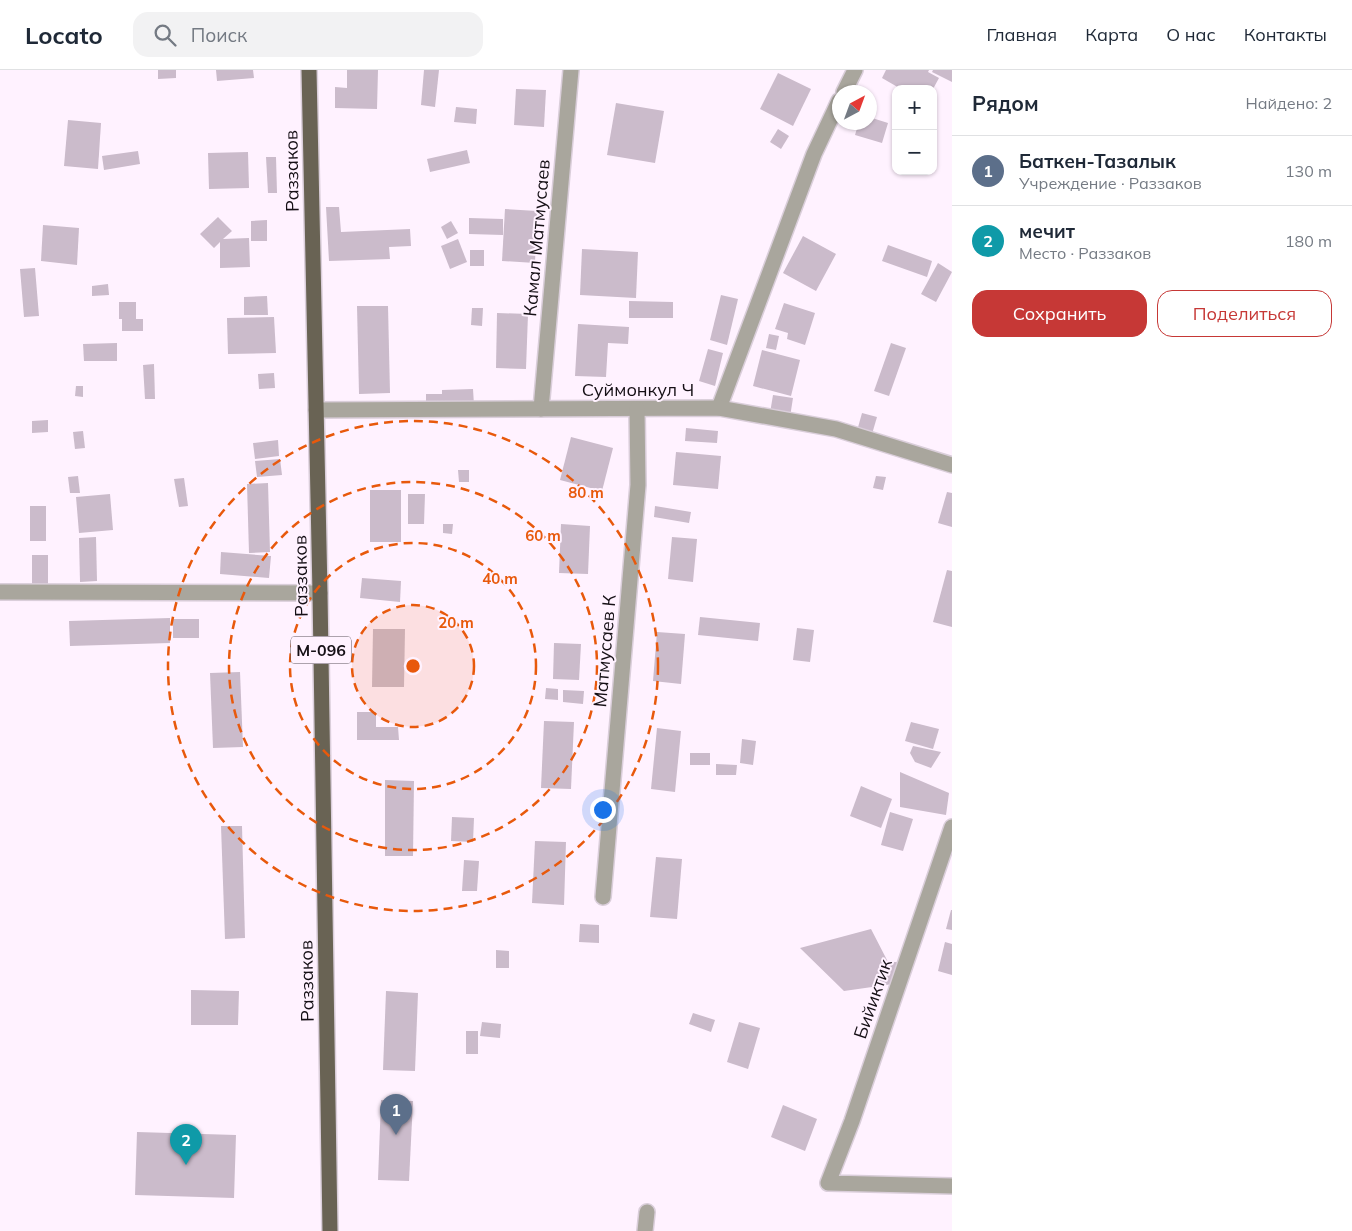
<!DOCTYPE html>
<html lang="ru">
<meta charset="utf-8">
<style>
body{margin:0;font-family:Mulish,sans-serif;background:#f2f2f3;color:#1f2937}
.controls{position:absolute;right:15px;top:15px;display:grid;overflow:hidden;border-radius:10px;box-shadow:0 1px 4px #0004}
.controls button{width:45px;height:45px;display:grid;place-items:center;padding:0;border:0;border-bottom:1px solid #e0e1e3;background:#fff;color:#1f2937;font:25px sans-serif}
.compass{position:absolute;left:832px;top:15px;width:45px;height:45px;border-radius:50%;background:#fff;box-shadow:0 1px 4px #0004;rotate:41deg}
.you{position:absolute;left:602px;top:739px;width:18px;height:18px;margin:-12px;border:4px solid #fff;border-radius:50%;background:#1a73e8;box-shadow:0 0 0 8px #1a73e833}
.badge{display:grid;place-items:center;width:32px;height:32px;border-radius:50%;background:#c63836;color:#fff;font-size:16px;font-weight:700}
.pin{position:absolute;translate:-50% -41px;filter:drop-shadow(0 1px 2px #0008)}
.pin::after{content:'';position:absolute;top:26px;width:18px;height:15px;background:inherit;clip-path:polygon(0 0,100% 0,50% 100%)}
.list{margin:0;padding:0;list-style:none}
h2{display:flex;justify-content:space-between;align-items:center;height:65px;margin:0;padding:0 20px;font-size:21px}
h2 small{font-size:16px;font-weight:400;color:#747a83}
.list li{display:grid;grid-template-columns:32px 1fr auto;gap:15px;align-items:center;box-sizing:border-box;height:70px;padding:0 20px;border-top:1px solid #e0e1e3}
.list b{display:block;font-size:19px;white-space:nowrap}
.list p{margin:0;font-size:16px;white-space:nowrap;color:#747a83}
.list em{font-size:16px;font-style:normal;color:#747a83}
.actions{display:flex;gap:10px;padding:15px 20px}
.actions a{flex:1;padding:11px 0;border:1px solid #c63836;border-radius:15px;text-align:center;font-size:18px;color:#c63836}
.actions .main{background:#c63836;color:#fff}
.icon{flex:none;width:28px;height:28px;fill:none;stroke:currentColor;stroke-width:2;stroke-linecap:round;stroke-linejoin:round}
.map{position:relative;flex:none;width:952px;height:1161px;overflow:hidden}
header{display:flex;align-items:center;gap:30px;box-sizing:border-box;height:70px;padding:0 25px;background:#fff;border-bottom:1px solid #e0e1e3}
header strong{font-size:24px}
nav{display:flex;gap:28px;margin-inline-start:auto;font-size:18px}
.search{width:350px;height:45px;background:#f2f2f3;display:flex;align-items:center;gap:12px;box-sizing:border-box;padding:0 18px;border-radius:15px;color:#747a83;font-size:19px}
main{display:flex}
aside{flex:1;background:#fff}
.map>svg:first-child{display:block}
</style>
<header>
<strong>Locato</strong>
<div class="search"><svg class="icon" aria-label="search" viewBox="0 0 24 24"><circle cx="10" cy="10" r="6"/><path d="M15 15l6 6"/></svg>Поиск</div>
<nav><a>Главная</a><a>Карта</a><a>О нас</a><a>Контакты</a></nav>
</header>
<main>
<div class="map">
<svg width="952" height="1161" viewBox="0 0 952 1161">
<rect width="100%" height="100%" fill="#fff2ff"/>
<g fill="#cbbbcb">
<polygon points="158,0 176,0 176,8 158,9"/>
<polygon points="216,0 253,0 254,8 217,11"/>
<polygon points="347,0 378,0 377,39 335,38 335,17 347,18"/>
<polygon points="424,0 439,0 435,37 421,35"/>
<polygon points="886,0 929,0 928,2 939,8 933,19 901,19 882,8"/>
<polygon points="933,0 952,0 952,12 932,2"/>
<polygon points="778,3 811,19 793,56 760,39"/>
<polygon points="516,19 546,20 544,57 514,55"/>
<polygon points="616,33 664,41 655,93 607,85"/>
<polygon points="456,37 477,39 476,54 454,52"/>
<polygon points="869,47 888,53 882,73 855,65 859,52 869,52"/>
<polygon points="68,50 101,53 98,99 64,96"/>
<polygon points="778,59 789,66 781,79 770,72"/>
<polygon points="467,80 470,93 430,102 427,89"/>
<polygon points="138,81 140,94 104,100 102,86"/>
<polygon points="248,82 249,118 209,119 208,83"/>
<polygon points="266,87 276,87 277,123 268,123"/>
<polygon points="326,137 339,137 341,162 410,159 411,176 389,177 390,189 329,191"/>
<polygon points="505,139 537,141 535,193 502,191"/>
<polygon points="218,147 232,161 223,169 249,168 250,197 220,198 220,172 214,178 200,164"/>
<polygon points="469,148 503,149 503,165 469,164"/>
<polygon points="267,150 267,171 251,171 251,151"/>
<polygon points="451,151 458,163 447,169 441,157"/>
<polygon points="43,155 79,158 77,195 41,191"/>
<polygon points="803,166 836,184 816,221 783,203"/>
<polygon points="458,169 467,192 450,199 441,176"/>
<polygon points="888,175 932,191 927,207 882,191"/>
<polygon points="582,179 638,182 636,228 580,225"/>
<rect x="470" y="180" width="14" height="16"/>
<polygon points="938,193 952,202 936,232 921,224"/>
<polygon points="35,198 39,246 24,247 20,199"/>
<polygon points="108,214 109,225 92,226 92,216"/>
<polygon points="721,225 738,229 727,275 710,270"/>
<polygon points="267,226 268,245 244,245 244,227"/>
<polygon points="629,231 673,232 673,248 629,248"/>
<polygon points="119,232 136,232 136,249 143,249 143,261 122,261 122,249 119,249"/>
<polygon points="784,233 815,243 805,275 787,269 788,263 775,259"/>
<polygon points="357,236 388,236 390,323 359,324"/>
<polygon points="472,238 483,238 482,256 471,255"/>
<polygon points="497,243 528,244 526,299 496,298"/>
<polygon points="274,247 276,283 228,284 227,248"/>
<polygon points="578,254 629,257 628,274 608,273 606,307 575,306"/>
<polygon points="769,264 779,266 776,280 766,278"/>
<polygon points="117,273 117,291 84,291 83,274"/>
<polygon points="891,273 906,278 889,326 874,321"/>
<polygon points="708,279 723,283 715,316 699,311"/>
<polygon points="762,280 800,290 791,326 753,316"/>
<polygon points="154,294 155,329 145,329 143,295"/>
<polygon points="274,303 275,318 259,319 258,304"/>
<polygon points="76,316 83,316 83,327 75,326"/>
<polygon points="473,319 474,335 426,335 426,324 442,324 442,320"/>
<polygon points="773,325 793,328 790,347 770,343"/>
<polygon points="862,343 877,347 872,364 857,361"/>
<polygon points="48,350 48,362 32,363 32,351"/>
<polygon points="686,358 718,361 717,373 685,371"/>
<polygon points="83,361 85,378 75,379 73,362"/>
<polygon points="571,367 613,378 602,421 560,410"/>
<polygon points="278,370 279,386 255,389 253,373"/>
<polygon points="676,382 721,386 718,419 673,415"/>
<polygon points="280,389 282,405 257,407 255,391"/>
<polygon points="458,400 469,400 469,412 459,412"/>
<polygon points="78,406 80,423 70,423 68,407"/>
<polygon points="876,406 886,407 883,420 873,418"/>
<polygon points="184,408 188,436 179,437 174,409"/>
<polygon points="268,413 270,482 249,483 247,414"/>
<rect x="370" y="420" width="31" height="52"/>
<polygon points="947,422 952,423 952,457 938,453"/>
<polygon points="110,424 113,460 79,463 76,427"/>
<polygon points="408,424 425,424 424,454 408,454"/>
<rect x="30" y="436" width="16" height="35"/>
<polygon points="655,436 691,442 689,453 654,447"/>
<polygon points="443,454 453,454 452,464 443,463"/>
<polygon points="561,454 590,456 588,504 559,503"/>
<polygon points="96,467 97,511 80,512 79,468"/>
<polygon points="672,467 697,469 693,512 668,509"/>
<polygon points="221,482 271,486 269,508 220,504"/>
<rect x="32" y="485" width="16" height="35"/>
<polygon points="947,500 952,501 952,557 933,552"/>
<polygon points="362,508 401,511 400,532 360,528"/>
<polygon points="700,547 760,553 758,571 698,565"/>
<polygon points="170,548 170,573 70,576 69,551"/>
<rect x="173" y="549" width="26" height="19"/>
<polygon points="797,558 814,560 810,592 793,590"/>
<polygon points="373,559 405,559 404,617 372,617"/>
<polygon points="657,562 685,564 681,614 653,611"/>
<polygon points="554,573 581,574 579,610 553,609"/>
<polygon points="240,602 243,677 213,678 210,603"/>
<polygon points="546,618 558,619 558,630 545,629"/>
<polygon points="563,620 584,621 583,634 563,632"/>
<polygon points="357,642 376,642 376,657 398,657 399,670 357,670"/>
<polygon points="544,651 574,652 571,719 541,718"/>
<polygon points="911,652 939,659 933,679 905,671"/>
<polygon points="657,658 681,661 675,722 651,719"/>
<polygon points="742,669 756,671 753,695 740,693"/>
<polygon points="913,676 941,682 931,698 915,692 910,683"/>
<rect x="690" y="683" width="20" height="12"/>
<polygon points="716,694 737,695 736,705 716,705"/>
<polygon points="900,702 949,723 946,745 900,737"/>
<polygon points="385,710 414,711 413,786 385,786"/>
<polygon points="861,716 892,729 881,758 850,746"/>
<polygon points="890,742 913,749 903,781 881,775"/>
<polygon points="452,747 474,748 473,772 451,771"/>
<polygon points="221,756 242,756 245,868 225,869"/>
<polygon points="535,771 566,772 564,835 532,833"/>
<polygon points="656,787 682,789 677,849 650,847"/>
<polygon points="464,790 479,791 477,821 462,821"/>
<polygon points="951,840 952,840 952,860 946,859"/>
<polygon points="580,854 599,855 599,873 579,872"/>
<polygon points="871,859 888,892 897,892 893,914 844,921 800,878"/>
<polygon points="945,872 952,874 952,905 938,901"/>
<polygon points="496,880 509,881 509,898 496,898"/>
<polygon points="191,920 239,921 238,955 191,955"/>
<polygon points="386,921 418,923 415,1001 383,1000"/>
<polygon points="693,943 715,950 711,962 689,954"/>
<polygon points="482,952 501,954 500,968 480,966"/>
<polygon points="739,952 760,958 748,999 727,992"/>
<rect x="466" y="961" width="12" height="23"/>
<polygon points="381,1030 413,1031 409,1111 378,1110"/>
<polygon points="783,1035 817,1049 805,1081 771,1067"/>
<polygon points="137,1062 236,1065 234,1128 135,1125"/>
</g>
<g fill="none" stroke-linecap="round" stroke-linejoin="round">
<defs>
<g id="minor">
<polyline points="844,22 855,0"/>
<polyline points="719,338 814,84 839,31"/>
<polyline points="541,339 571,0"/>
<polyline points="316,340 719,338 836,359 952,395"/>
<polyline points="952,757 852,1051 828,1113 952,1116"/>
<polyline points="603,827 638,415 637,339"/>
<polyline points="645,1161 647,1142"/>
</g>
<polyline id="tertiary" points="0,522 320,523"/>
<polyline id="primary" points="309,0 320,523 330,1161"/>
</defs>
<use href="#minor" stroke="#daceda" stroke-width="18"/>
<use href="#tertiary" stroke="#daceda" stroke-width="18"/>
<use href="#primary" stroke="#daceda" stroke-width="18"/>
<use href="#minor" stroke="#a9a69d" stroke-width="15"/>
<use href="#tertiary" stroke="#a9a69d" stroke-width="15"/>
<use href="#primary" stroke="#696354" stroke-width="15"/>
</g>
<circle cx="413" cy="596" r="61" fill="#e8590c" fill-opacity=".12"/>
<g fill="none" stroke="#e8590c" stroke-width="2.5" stroke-dasharray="9 6">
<circle cx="413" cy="596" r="61"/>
<circle cx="413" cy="596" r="123"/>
<circle cx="413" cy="596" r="184"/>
<circle cx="413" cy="596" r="245"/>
</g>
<g text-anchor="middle" stroke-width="4" stroke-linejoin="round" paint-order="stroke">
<rect fill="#fff2ff" stroke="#5b535b" stroke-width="1" x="291" y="566.5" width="60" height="27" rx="4"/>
<g font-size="16" font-weight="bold" fill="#150f15">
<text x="321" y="586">М-096</text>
</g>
<g font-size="18" fill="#150f15" stroke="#fff2ff">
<text transform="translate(292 101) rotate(-91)" y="6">Раззаков</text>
<text transform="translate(537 168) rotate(-85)" y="6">Камал Матмусаев</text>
<text x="638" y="326">Суймонкул Ч</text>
<text transform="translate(301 506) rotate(-91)" y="6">Раззаков</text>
<text transform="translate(605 581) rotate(-85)" y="6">Матмусаев К</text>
<text transform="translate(307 911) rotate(-91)" y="6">Раззаков</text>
<text transform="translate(873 929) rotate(-71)" y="6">Бийиктик</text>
</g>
</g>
<circle cx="413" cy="596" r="8" fill="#e8590c" stroke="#fff2ff" stroke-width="2.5"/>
<g font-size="15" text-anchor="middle" font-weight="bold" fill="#e8590c" stroke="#fff2ff" stroke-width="4" stroke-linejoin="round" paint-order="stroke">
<text x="586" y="428">80 m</text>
<text x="543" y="471">60 m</text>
<text x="500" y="514">40 m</text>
<text x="456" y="558">20 m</text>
</g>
</svg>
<div class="controls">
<button>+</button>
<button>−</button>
</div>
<svg class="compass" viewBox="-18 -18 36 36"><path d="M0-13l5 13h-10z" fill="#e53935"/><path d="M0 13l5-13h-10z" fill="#747a83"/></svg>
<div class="you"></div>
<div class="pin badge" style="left:396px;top:1065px;background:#5c6f8a">1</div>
<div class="pin badge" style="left:186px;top:1095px;background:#0f9aa8">2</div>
</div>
<aside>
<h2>Рядом<small>Найдено: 2</small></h2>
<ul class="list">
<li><span class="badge" style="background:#5c6f8a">1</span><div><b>Баткен-Тазалык</b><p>Учреждение · Раззаков</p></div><em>130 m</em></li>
<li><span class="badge" style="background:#0f9aa8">2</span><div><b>мечит</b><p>Место · Раззаков</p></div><em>180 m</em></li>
</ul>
<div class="actions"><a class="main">Сохранить</a><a>Поделиться</a></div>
</aside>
</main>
